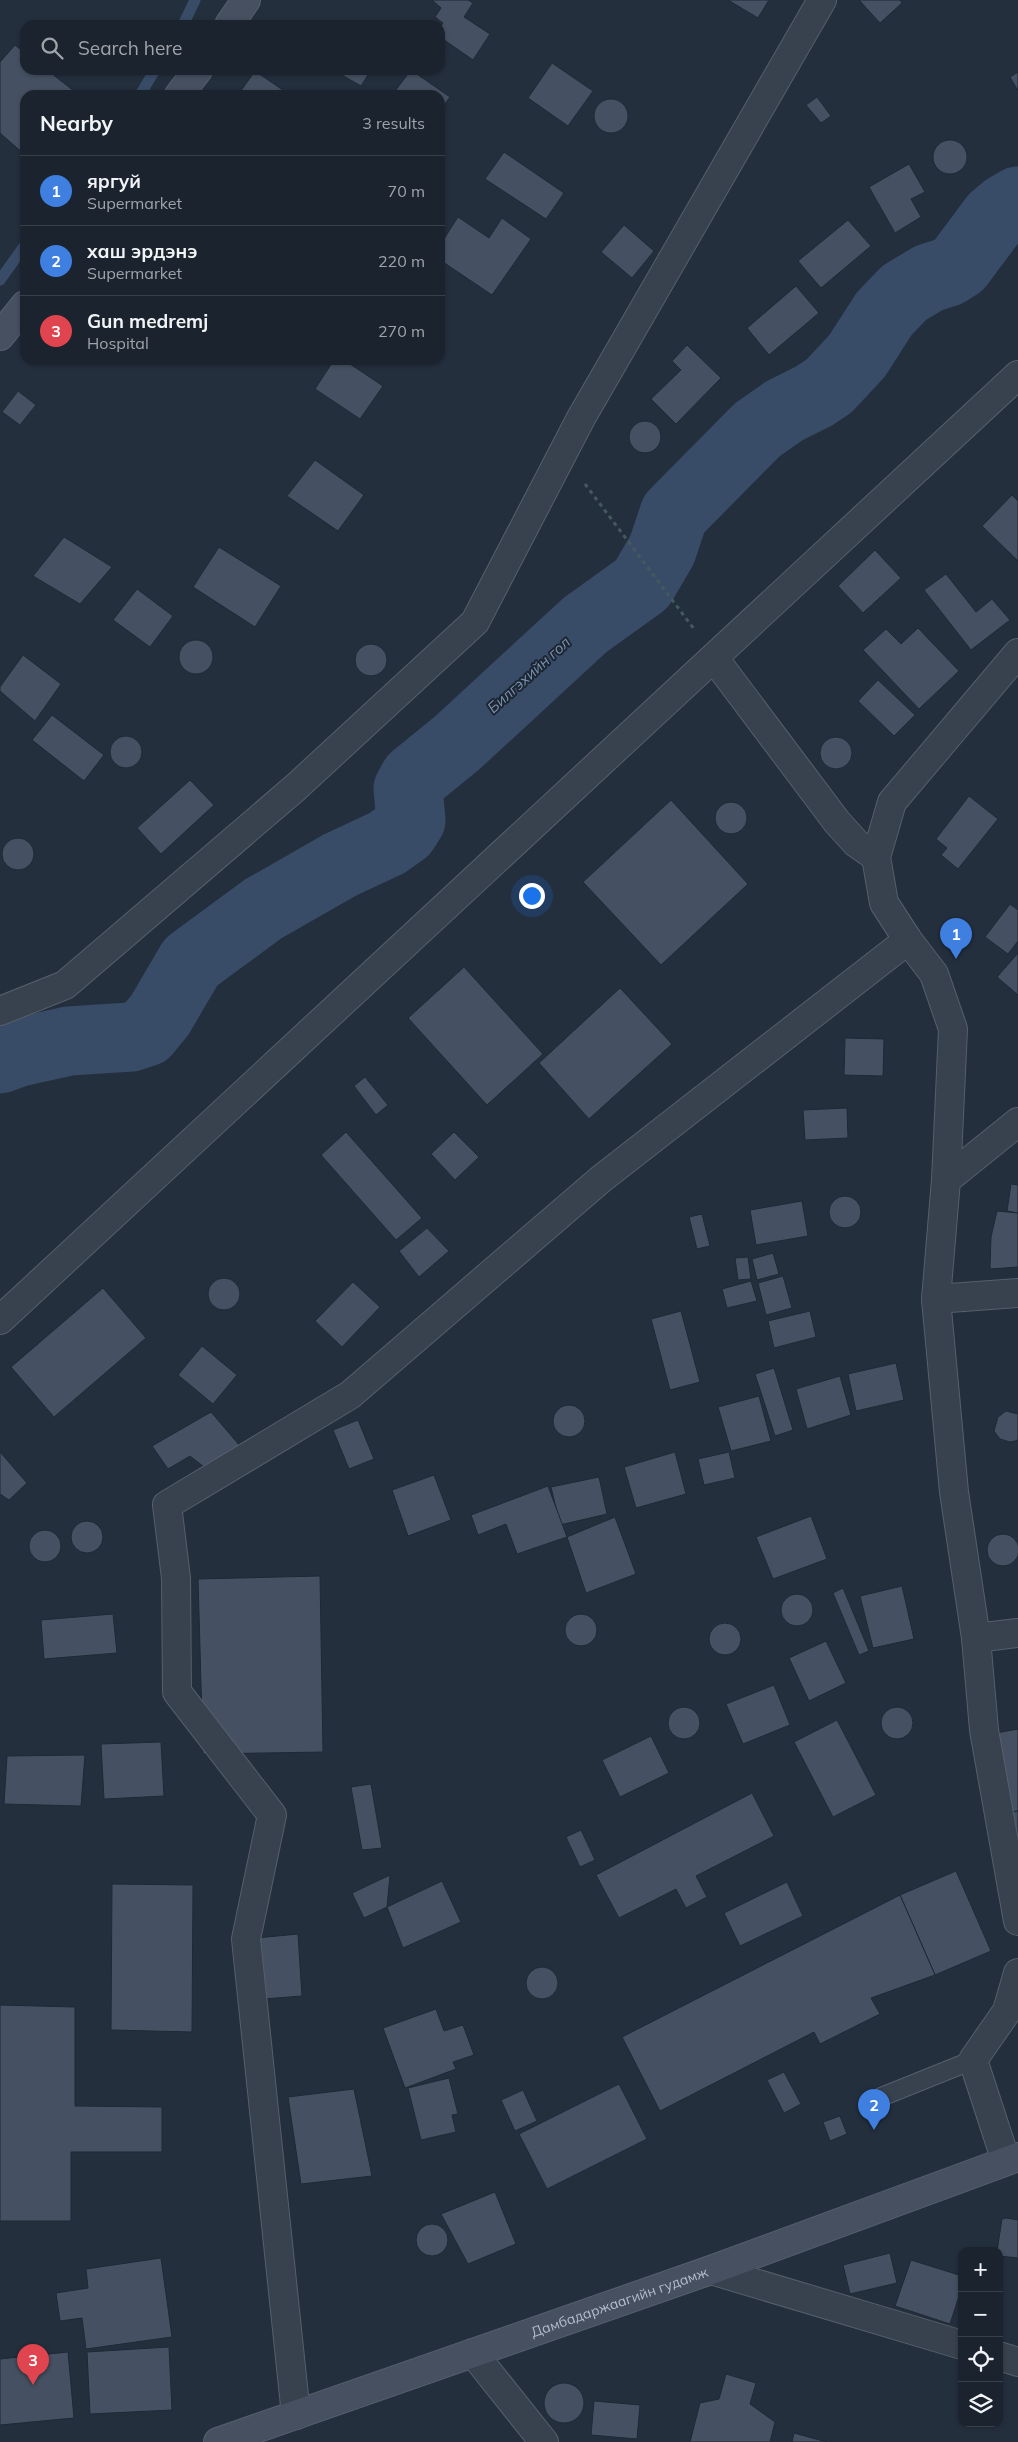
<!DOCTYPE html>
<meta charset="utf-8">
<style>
body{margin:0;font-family:Mulish,sans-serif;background:#242b36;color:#f1f3f6}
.controls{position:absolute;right:15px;bottom:15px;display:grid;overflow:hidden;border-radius:10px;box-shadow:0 1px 4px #0004}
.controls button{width:45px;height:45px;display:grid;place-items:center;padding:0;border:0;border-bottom:1px solid #39404a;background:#1b232e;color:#f1f3f6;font:25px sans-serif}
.you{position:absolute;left:531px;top:895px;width:18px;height:18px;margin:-12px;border:4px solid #fff;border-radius:50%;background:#1a73e8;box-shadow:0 0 0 8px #1a73e833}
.badge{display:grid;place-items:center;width:32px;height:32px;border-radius:50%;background:#d93025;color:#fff;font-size:16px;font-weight:700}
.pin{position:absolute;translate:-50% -41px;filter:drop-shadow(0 1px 2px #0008)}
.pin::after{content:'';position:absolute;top:26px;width:18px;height:15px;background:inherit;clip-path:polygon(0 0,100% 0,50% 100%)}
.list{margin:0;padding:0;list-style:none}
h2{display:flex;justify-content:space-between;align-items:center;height:65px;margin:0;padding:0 20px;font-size:21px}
h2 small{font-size:16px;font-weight:400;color:#a0a4aa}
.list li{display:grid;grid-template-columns:32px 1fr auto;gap:15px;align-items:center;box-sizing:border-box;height:70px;padding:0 20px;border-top:1px solid #39404a}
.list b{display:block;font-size:19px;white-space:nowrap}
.list p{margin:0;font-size:16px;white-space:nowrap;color:#a0a4aa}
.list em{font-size:16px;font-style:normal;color:#a0a4aa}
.icon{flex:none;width:28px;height:28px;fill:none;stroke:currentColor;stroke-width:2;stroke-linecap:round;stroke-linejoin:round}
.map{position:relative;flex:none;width:1018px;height:2442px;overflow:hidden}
.search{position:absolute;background:#1b232e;box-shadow:0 1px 4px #0004;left:20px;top:20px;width:425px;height:55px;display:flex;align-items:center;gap:12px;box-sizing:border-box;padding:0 18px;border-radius:15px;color:#a0a4aa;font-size:19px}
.panel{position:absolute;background:#1b232e;box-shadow:0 1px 4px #0004;left:20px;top:90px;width:425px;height:275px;border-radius:15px}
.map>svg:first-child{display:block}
</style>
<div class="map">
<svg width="1018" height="2442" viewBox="0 0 1018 2442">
<rect width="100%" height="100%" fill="#242f3e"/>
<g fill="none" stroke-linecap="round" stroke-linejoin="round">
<g stroke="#394c67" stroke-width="11">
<polyline points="183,25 195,0"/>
<polyline points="140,95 155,70"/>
<polyline points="0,280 25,245"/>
</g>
<polyline stroke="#394c67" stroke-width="69" points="0,1059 19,1052 69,1041 131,1037 146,1032 160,1015 191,962 263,909 340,865 387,843 404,831 411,820 408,789 414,778 457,743 585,625 642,584 662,550 674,514 757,430 784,411 814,396 829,386 857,356 884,314 904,293 929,278 948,272 959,265 994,218 1006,208 1018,201"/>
</g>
<g fill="#455162" stroke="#1f2835">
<polygon points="432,0 468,0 473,3 464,17 490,34 473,60 440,37 440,28 443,23 435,17 441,8"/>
<polygon points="728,0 769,0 758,18"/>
<polygon points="859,0 900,0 902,3 880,23"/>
<polygon points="15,45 25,53 25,70 47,70 79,95 25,95 25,155 0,133 0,62"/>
<polygon points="552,63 593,91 568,126 528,98"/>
<polygon points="333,70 371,70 361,86"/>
<polygon points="411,70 450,97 440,111 440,95 392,95"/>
<polygon points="255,71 290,95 238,95"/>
<polygon points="1018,72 1018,91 1010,77"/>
<polygon points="817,97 831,116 821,123 806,105"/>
<circle cx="611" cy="116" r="17"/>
<circle cx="950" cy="157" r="17"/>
<polygon points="504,152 564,193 546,219 485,179"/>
<polygon points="909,164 925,192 911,199 921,217 895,233 869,187"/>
<polygon points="458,217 489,238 502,218 531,239 492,295 440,260 440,245"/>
<polygon points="848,220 871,246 821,288 798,261"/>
<polygon points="624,225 654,251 632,278 601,252"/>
<polygon points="796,286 819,313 769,355 747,328"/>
<polygon points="687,345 721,378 676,424 651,399 681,370 672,361"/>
<polygon points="334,360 344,360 383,386 360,419 315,389"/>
<polygon points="18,391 36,405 20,425 2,412"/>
<circle cx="645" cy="437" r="16"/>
<polygon points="315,460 364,495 338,531 287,496"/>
<polygon points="1012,495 1018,501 1018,561 982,526"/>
<polygon points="64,537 112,567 80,604 33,576"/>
<polygon points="219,547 281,586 255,627 193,587"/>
<polygon points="875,550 901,578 863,613 838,586"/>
<polygon points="946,574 976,612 992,599 1010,620 971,650 924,590"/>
<polygon points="137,589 173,616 150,647 113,620"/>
<polygon points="918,628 959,671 919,709 863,650 886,629 901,644"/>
<circle cx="196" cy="657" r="17"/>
<circle cx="371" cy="660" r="16"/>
<polygon points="23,655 61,684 35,721 0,691 0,687"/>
<polygon points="878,680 915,715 894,736 858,701"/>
<polygon points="52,715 104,755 84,781 32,740"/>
<circle cx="126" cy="752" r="16"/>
<circle cx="836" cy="753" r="16"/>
<polygon points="190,780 214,805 161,854 137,828"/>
<polygon points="969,796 998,819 958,869 941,855 947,848 936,839"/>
<polygon points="671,800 748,884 661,965 583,882"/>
<circle cx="731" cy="818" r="16"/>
<circle cx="18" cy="854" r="16"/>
<polygon points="1010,904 1018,910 1018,941 1008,954 985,937"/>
<polygon points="1018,953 1018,995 997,977"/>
<polygon points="464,967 543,1054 487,1105 408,1018"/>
<polygon points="620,988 672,1044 589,1119 539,1063"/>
<polygon points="845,1038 884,1039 883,1076 844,1075"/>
<polygon points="365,1077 388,1105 376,1115 354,1086"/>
<polygon points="847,1108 848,1138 805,1140 803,1110"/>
<polygon points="346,1132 422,1218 396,1240 321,1155"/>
<polygon points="454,1132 479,1157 455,1180 431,1154"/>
<polygon points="1011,1184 1018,1185 1018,1213 1007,1211"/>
<circle cx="845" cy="1212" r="16"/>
<polygon points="802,1201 808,1236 756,1245 750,1210"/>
<polygon points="997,1211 1018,1213 1018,1267 990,1269 991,1237"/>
<polygon points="702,1214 710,1246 697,1249 689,1217"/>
<polygon points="427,1228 449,1251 419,1277 399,1251"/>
<polygon points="773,1253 779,1274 757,1280 752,1259"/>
<polygon points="748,1257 751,1279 738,1280 735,1258"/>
<polygon points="783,1276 792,1308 766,1315 758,1283"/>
<circle cx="224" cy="1294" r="16"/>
<polygon points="751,1281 757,1301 727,1308 722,1289"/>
<polygon points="353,1282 380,1307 342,1347 315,1321"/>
<polygon points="103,1288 146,1338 54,1417 11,1367"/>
<polygon points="681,1311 700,1382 670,1390 651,1319"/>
<polygon points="810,1311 816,1337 774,1348 768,1321"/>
<polygon points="202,1346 237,1375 213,1404 178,1375"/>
<polygon points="896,1363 904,1400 856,1411 848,1374"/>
<polygon points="774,1368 793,1430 775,1436 755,1374"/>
<polygon points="840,1376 851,1415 807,1429 796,1389"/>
<polygon points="759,1396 771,1441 731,1451 718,1407"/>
<circle cx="569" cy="1421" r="16"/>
<polygon points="1006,1411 1018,1414 1018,1440 1015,1441 1010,1442 1000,1439 994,1431 998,1417"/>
<polygon points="211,1412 240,1446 204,1467 190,1456 168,1469 152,1446"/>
<polygon points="358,1420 374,1459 349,1469 333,1430"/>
<polygon points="0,1452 27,1483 9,1500 0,1494"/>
<polygon points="675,1452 686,1494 636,1508 624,1467"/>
<polygon points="729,1452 735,1478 704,1485 698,1459"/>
<polygon points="434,1475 451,1520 408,1536 392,1490"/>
<polygon points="599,1477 607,1514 560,1525 551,1487"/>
<polygon points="548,1486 567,1537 517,1554 506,1524 478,1535 471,1515"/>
<polygon points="811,1516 827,1559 773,1579 756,1537"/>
<polygon points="615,1517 636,1574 586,1593 567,1537"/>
<circle cx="87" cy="1537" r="16"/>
<circle cx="45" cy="1546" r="16"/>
<circle cx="1003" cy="1550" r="16"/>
<polygon points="320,1576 323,1752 203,1754 198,1579"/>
<polygon points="902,1586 914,1639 873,1648 860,1596"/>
<polygon points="843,1588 869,1651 859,1655 833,1593"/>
<circle cx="797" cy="1610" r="16"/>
<polygon points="113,1614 117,1653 44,1659 41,1620"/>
<circle cx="581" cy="1630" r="16"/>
<circle cx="725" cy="1639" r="16"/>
<polygon points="826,1641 846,1683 809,1701 789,1658"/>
<polygon points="774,1685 790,1725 743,1744 726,1704"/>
<circle cx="897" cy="1723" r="16"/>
<circle cx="684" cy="1723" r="16"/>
<polygon points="837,1720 876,1795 833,1817 794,1742"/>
<polygon points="1018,1729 1018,1811 1006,1813 996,1733"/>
<polygon points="651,1736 669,1773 620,1797 602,1760"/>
<polygon points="161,1742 164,1796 104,1799 101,1744"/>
<polygon points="85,1755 81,1806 4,1804 7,1756"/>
<polygon points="371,1784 382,1848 362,1850 351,1787"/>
<polygon points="752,1793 774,1836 696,1876 707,1897 686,1908 676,1889 619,1918 596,1875"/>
<polygon points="1018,1811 1018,1849 1006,1813"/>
<polygon points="581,1830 595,1860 580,1867 566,1837"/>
<polygon points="956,1871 991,1951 935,1975 900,1895"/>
<polygon points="390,1875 387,1907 364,1918 352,1893"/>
<polygon points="442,1881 461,1922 403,1948 387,1907"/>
<polygon points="787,1882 803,1916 740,1946 724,1913"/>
<polygon points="112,1884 193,1885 192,2032 111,2030"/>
<polygon points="900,1895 935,1975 871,1998 880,2014 820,2044 814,2032 660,2111 622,2037"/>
<polygon points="298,1934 302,1996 251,2000 246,1939"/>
<circle cx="542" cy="1983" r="16"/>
<polygon points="0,2005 75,2007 75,2106 162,2107 162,2152 71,2152 71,2221 0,2221"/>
<polygon points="436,2009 444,2031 463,2025 474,2055 453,2062 456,2069 405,2088 383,2028"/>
<polygon points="784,2072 801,2104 784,2113 767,2080"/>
<polygon points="449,2078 458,2114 452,2115 456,2132 421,2140 408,2088"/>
<polygon points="619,2084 647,2139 547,2189 519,2134"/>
<polygon points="354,2089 372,2176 301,2184 288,2097"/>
<polygon points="523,2090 537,2121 515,2131 501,2100"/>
<polygon points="840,2116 847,2134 830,2141 823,2122"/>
<polygon points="495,2192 516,2244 468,2264 441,2214"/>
<polygon points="1006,2218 1018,2220 1018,2258 999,2256 999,2251 997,2251 1002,2219"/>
<circle cx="432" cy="2240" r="16"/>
<polygon points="890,2253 897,2283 850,2294 843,2265"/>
<polygon points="161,2258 172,2337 86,2349 82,2318 60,2321 56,2293 88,2288 86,2269"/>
<polygon points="911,2260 962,2276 962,2287 950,2324 895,2306"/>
<polygon points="169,2347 172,2410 90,2414 87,2352"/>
<polygon points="68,2352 74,2418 0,2425 0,2359"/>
<polygon points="726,2374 756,2383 750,2404 775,2422 770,2442 690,2442 700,2403 719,2399"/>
<circle cx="564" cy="2403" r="20"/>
<polygon points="594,2401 640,2405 637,2439 591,2435"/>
<polygon points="794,2433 827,2442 792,2442"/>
</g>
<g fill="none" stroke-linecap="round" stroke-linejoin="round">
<defs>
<polyline id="service" points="881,2097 973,2060"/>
<g id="minor">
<polyline points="714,658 837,822 856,843 876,857"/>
<polyline points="0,1011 65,985 295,788 475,622 581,418 822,0"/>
<polyline points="1018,1122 946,1180 936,1299 954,1492 976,1638 984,1730 1018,1921"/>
<polyline points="946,1180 953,1029 934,974 908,940 884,903 876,857 892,802 1018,653"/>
<polyline points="936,1299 1018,1293"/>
<polyline points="0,1320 1018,375"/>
<polyline points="976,1638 1018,1633"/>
<polyline points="1006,2161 973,2060 1007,2011 1018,1973"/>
<polyline points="711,2270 962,2345"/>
<polyline points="473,2353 544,2442"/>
<polyline points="999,2356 1018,2362"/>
<polyline points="296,2415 246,1939 272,1815 177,1692 176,1578 167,1505 350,1395 601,1179 908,940"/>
</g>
<g id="secondary">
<polyline points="229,25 246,0"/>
<polyline points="179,95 198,70"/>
<polyline points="0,336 25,305"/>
<path id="s1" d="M218 2442 711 2270 1018 2157"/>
</g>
</defs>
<use href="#service" stroke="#565f6c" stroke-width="20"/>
<use href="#minor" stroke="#565f6c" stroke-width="30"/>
<use href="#secondary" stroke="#565f6c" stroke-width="30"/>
<polyline stroke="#44595c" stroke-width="3" stroke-dasharray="4 4" stroke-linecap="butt" points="585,484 694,629"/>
<use href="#service" stroke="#38414e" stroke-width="18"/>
<use href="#minor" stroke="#38414e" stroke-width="28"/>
<use href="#secondary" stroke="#465061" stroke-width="28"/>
</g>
<g text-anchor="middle" stroke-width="4" stroke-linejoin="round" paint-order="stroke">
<g font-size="14" fill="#b4bcc9" stroke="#1d2633">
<text dy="5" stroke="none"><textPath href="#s1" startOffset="425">Дамбадаржаагийн гудамж</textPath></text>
</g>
<g font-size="15" font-style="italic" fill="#7c92b1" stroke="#1d2633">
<text transform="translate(529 675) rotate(-42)" y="5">Билгэхийн гол</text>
</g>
</g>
</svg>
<div class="controls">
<button>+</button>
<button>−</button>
<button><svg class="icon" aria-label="locate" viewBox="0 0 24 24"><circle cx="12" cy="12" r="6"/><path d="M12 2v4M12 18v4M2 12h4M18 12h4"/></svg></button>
<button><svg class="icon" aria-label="layers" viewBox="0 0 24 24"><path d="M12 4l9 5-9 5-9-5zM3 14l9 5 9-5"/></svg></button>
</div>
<div class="you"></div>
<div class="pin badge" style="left:956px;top:959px;background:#3f7fe0">1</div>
<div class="pin badge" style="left:874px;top:2130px;background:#3f7fe0">2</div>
<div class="pin badge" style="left:33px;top:2385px;background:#e0444e">3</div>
<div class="search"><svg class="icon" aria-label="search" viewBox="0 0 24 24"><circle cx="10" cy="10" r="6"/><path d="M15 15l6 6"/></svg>Search here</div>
<section class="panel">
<h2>Nearby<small>3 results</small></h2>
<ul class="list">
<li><span class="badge" style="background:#3f7fe0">1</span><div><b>яргуй</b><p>Supermarket</p></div><em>70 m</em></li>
<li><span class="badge" style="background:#3f7fe0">2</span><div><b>хаш эрдэнэ</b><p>Supermarket</p></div><em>220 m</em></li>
<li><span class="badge" style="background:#e0444e">3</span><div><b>Gun medremj</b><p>Hospital</p></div><em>270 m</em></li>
</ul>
</section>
</div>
